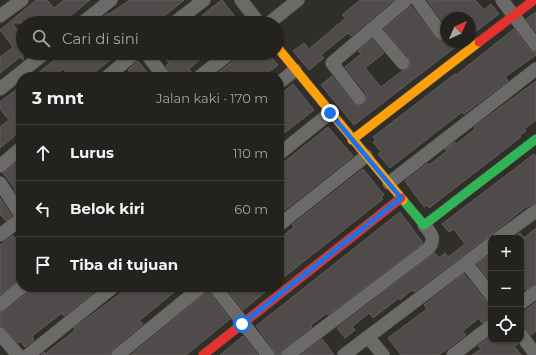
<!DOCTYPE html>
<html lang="id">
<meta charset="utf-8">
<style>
body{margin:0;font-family:Montserrat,sans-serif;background:#2c2a27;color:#f1f3f6}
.controls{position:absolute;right:12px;bottom:12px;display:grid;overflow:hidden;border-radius:8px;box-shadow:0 1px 3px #0004}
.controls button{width:36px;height:36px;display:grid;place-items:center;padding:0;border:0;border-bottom:1px solid #413f3c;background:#24221e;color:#f1f3f6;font:20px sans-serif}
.compass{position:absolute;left:440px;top:12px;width:36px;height:36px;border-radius:50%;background:#24221e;box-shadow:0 1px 3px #0004;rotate:45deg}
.stop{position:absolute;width:12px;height:12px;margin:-9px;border:3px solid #1a73e8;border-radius:50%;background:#fff}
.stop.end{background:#1a73e8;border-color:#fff;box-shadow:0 1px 4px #0008}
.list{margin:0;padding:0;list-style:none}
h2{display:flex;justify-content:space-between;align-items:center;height:52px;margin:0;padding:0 16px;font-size:17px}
h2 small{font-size:13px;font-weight:400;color:#a3a4a4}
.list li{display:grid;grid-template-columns:26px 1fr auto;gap:12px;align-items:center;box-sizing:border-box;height:56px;padding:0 16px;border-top:1px solid #413f3c}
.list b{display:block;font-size:15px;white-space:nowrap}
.list em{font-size:13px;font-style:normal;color:#a3a4a4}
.icon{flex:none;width:22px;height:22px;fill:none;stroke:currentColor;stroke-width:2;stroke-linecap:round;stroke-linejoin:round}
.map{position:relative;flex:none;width:536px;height:355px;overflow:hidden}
.search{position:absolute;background:#24221e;box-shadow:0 1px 3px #0004;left:16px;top:16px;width:268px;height:44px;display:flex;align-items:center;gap:10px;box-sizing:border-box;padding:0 14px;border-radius:22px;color:#a3a4a4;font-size:15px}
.panel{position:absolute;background:#24221e;box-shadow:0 1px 3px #0004;left:16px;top:72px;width:268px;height:220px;border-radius:16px}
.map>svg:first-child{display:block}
</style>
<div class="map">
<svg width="536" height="355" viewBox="0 0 536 355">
<rect width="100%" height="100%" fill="#302e28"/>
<g fill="#4e4b4a" stroke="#605e5d">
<polygon points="36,0 47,0 54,8 64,0 90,0 62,23 12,23 23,37 23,60 20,57 0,73 0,57 13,47 0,30"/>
<polygon points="130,0 184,0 156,23 95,23 108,13 109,14"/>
<polygon points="222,0 240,23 193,23 211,8"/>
<polygon points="360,0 394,0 351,36 348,33 321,55 324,58 309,70 293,51 304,43 309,49 341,22 345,18 342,15"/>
<polygon points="427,0 475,0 484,10 491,4 499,14 475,32 470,26 470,18 446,18 446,26"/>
<polygon points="411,6 437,40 446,39 446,42 462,42 354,125 321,85 332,76 353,103 360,106 364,104 367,97 366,93 345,67 361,54 358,51 372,39 384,53 365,68 381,87 402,71 408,69 411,65 409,58 384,29"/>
<polygon points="536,12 536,32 526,19"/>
<polygon points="514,29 530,50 536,53 536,55 505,77 508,81 464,114 462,112 390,168 378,154 381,152 373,142 376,140 373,137 455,74 456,75"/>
<polygon points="63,53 123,53 118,57 116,55 89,77 70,77 63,69 55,75 56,77 33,77"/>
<polygon points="160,53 217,53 207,60 204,56 189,69 192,73 191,77 172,77 166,66 169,63"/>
<polygon points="244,53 268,53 278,65 262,77 246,77 243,73 238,77 212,77"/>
<polygon points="138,61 151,77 134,77 128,70"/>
<polygon points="536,81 536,120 524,129 526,131 519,136 521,137 429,208 427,205 424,207 405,181 428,163 429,165 447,151 445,149 455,142 456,144 475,129 474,127"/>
<polygon points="293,84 314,110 279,137 279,95"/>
<polygon points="21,86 21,103 15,108 21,115 21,131 0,148 0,127 9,120 0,109 0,102"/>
<polygon points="328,127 353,156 282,212 279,208 279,166"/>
<polygon points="534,154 536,157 536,203 526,207 494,232 491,236 486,238 414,292 412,290 400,300 399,298 373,318 369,313 352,327 355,330 345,338 337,328 435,253 439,258 445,253 448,257 465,244 454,229 449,232 442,224"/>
<polygon points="21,159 21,198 20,199 14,190 15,189 3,173"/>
<polygon points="363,169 384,195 381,197 383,199 279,281 279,239 294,227 292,225"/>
<polygon points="0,198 12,216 6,221 0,214"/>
<polygon points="400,212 423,243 328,315 327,313 311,325 312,327 283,349 280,355 276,355 274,350 256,326"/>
<polygon points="536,228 536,284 526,290 521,284 521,240 523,238 513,238 520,233 524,238"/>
<polygon points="13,235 16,239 21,235 21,279 0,295 0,245"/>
<polygon points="491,254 491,282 477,264"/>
<polygon points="464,274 485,300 491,303 491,318 482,323 479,318 463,331 466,335 439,355 401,355 388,338 427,309 424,305"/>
<polygon points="30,287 89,287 93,293 64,316 62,313 32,336 34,340 25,347 20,341 18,343 6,329 0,326 0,313 5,311 27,293"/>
<polygon points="129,287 180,287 139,321 143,324 113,349 110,355 41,355 44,352 45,354 75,330 74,328"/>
<polygon points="225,287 267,287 269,289 243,310"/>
<polygon points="208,291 230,319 186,355 131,355"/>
<polygon points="536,302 536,331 531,335 521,324 521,314"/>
<polygon points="243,336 258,355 220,355 231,346"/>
<polygon points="491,336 491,340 515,340 518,344 514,346 521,355 472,355 481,349 478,346"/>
<polygon points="322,339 334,355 301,355"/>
</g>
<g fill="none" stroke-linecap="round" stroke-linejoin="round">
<defs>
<g id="street">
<polyline points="241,0 259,23"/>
<polyline points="417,0 441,33"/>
<polyline points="502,0 536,45"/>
<polyline points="0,16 22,0"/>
<polyline points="82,23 111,0"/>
<polyline points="174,23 204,0"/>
<polyline points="269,23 298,0"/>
<polyline points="373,28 403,63"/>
<polyline points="146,53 164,77"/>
<polyline points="107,77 135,53"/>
<polyline points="199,77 230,53"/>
<polyline points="279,83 295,70"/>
<polyline points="0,89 45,53"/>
<polyline points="359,98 332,63 406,0"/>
<polyline points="279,154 330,113"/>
<polyline points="0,166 21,148"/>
<polyline points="0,183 21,215"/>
<polyline points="389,183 536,69"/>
<polyline points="279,225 366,156"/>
<polyline points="0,235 21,219"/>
<polyline points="499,238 536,211"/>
<polyline points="466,263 491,295"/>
<polyline points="215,287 268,355"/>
<polyline points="521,303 536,292"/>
<polyline points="0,305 22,287"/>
<polyline points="0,334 18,355"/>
<polyline points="521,335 536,355"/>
<polyline points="368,337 383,355"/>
<polyline points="28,355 113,287"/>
<polyline points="118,355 201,287"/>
<path d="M288 355 429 248C436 238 431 233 424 225"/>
<polyline points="344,355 491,244"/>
<polyline points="453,355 491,326"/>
</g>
<polyline id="fast" points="403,200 424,225 536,139"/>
<g id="slow">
<polyline points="277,47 403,200"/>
<polyline points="352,140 479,42"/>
</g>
<g id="jam">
<polyline points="479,42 534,0"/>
<polyline points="203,355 401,198"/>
</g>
</defs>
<use href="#street" stroke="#4b4944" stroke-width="14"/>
<use href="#fast" stroke="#4b4944" stroke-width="10"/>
<use href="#slow" stroke="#4b4944" stroke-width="10"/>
<use href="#jam" stroke="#4b4944" stroke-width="10"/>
<use href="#street" stroke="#6c6a68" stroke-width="13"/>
<use href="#fast" stroke="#30b455" stroke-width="9"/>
<use href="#slow" stroke="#ff9f0a" stroke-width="9"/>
<use href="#jam" stroke="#e5322d" stroke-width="9"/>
</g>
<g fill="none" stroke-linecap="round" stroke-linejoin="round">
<polyline stroke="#1a73e8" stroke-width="5" points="242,324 401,198 330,113"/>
</g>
</svg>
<div class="controls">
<button>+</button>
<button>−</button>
<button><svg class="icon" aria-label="locate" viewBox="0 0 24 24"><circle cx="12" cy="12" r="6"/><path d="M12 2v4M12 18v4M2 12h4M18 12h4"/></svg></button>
</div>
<svg class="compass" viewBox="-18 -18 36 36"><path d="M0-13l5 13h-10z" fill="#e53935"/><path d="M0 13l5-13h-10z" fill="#a3a4a4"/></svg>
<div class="stop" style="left:242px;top:324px"></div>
<div class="stop end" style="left:330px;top:113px"></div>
<div class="search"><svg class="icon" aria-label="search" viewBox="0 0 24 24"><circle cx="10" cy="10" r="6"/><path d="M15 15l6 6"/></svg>Cari di sini</div>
<section class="panel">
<h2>3 mnt<small>Jalan kaki · 170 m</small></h2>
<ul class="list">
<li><svg class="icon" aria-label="ahead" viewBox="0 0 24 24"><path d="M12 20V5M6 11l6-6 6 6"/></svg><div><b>Lurus</b></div><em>110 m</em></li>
<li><svg class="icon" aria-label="left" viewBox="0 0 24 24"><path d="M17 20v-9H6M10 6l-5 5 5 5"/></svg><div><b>Belok kiri</b></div><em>60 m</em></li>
<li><svg class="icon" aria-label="arrive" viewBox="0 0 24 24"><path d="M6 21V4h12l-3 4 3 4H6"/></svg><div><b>Tiba di tujuan</b></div></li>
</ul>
</section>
</div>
